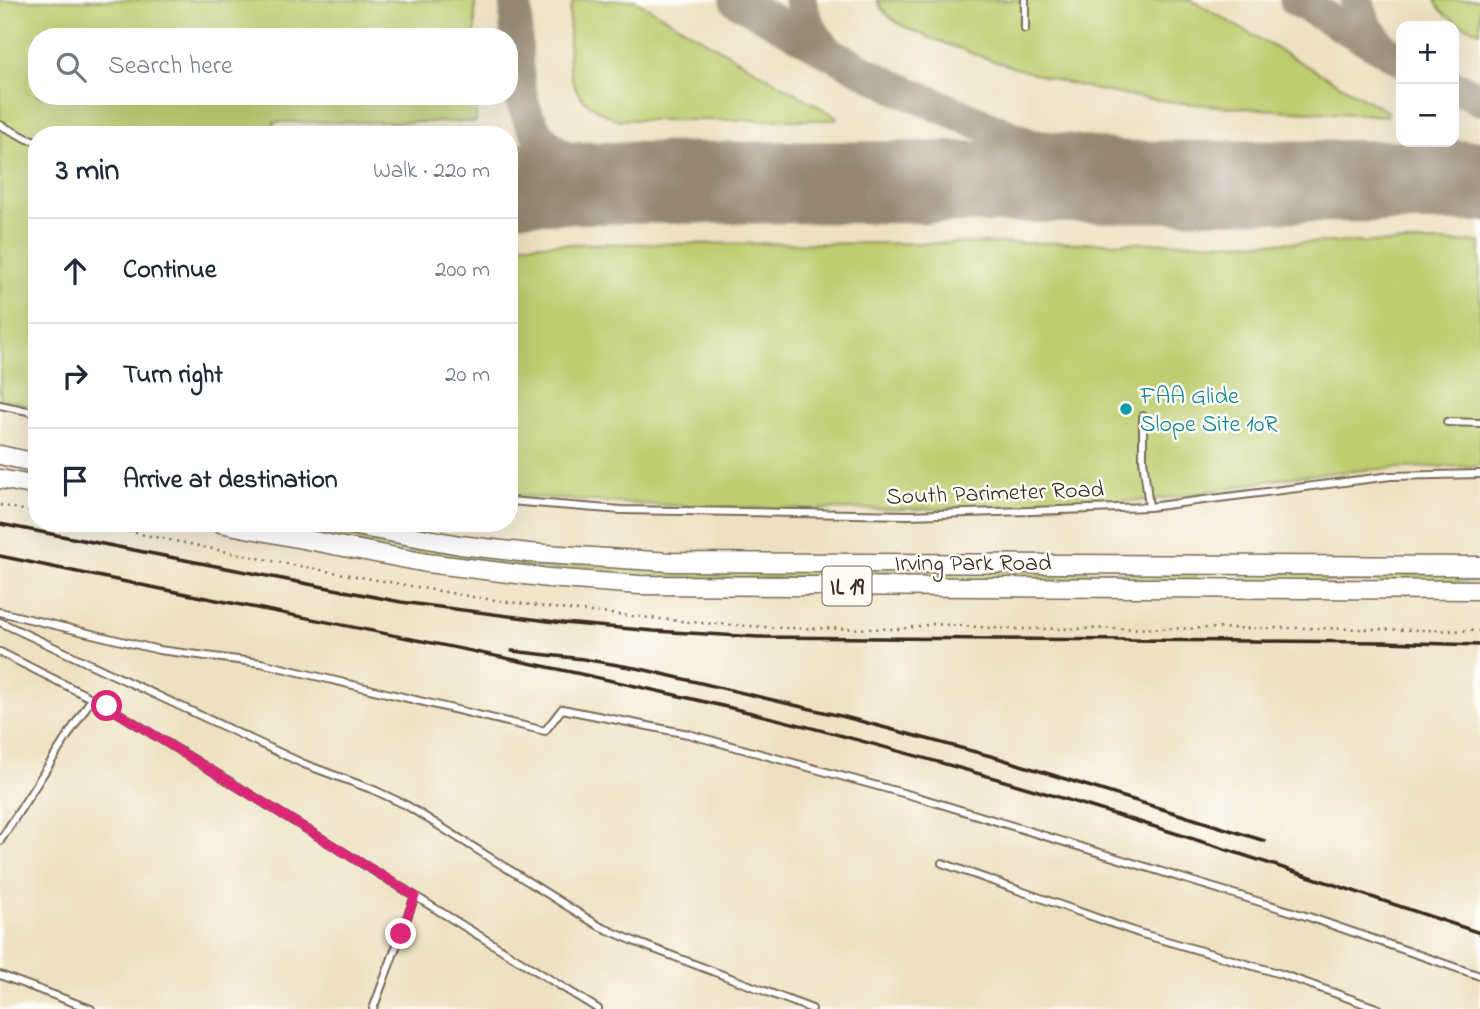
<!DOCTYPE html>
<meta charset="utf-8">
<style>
body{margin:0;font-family:"Indie Flower",sans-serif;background:#f6f6f7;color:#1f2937}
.controls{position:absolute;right:21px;top:21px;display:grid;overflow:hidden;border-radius:14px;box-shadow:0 7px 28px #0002}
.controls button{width:63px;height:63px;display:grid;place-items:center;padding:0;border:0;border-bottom:2px solid #e0e1e3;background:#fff;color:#1f2937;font:35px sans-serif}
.stop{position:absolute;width:21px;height:21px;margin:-16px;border:5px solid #db2777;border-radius:50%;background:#fff}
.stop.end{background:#db2777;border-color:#fff;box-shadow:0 2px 7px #0008}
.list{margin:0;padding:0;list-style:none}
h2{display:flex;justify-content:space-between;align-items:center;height:91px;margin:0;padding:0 28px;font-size:30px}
h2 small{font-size:23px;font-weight:400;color:#747a83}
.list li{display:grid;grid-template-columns:46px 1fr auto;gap:21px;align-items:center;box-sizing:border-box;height:105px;padding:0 28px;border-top:2px solid #e0e1e3}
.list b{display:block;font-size:26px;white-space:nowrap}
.list em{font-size:23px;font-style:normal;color:#747a83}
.icon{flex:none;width:38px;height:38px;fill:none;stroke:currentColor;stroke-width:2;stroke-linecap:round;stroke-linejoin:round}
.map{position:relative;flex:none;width:1480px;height:1009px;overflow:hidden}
.search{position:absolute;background:#fff;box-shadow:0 7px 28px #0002;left:28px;top:28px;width:490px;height:77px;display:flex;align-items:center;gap:18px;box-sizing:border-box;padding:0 24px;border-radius:28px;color:#747a83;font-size:26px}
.panel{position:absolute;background:#fff;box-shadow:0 7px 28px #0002;left:28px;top:126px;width:490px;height:406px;border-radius:28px}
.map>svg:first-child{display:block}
</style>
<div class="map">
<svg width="1480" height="1009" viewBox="0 0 1480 1009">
<rect width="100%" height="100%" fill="#fdfcf7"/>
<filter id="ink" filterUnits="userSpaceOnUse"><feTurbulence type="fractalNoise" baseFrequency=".0143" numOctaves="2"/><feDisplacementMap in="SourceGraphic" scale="14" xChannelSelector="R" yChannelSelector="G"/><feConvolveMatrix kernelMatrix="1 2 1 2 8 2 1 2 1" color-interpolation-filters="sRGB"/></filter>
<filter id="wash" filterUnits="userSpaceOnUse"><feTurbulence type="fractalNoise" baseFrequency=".00686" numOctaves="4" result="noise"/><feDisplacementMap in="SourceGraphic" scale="28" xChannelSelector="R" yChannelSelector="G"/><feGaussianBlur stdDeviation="1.57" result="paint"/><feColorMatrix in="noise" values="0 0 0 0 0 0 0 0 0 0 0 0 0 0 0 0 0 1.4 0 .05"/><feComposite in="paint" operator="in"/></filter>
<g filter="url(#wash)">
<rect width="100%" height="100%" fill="#eee1c1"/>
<g fill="#bdcd70" stroke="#7c7c47" stroke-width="2">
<polygon points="0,0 475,0 475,37 37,37 37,96 476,96 476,122 274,122 273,135 37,135 37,407 0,399"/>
<path d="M574 0H635L837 117 836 120H620C558 100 569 63 570 10Z"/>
<path d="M877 0H1191L1388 112 1387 116C1291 110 1183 109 1089 88 1040 77 994 62 947 44 922 34 888 26 877 0Z"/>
<path d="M1435 0H1480V32C1462 24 1443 19 1435 0Z"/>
<path d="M1480 242V466C1426 467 1370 468 1316 474 1256 480 1193 498 1133 501 926 513 716 513 509 495V244Z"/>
<polygon points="309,526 459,553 628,569 1195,573 1195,580 707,578 606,575 456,560 308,533"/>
<polygon points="1242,573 1480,574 1480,582 1242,581"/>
</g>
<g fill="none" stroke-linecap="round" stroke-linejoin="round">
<g stroke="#948670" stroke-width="33">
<path d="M516 0C516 100 512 147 619 182"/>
<polyline points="736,0 832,54 893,86 1030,145 1241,172 1393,181"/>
<path d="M800 0C804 20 812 35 826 49"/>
<polyline points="1296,0 1401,59"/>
<polyline points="1357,0 1366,27 1383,48"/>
<polyline points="1454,86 1480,99"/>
</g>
<polyline stroke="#948670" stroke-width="82" points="509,183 1480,181"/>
</g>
</g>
<g filter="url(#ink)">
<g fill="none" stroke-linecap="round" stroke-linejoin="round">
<defs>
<g id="service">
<polyline points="1025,0 1025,29"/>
<polyline points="0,125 28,139 37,141"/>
<polyline points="0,405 37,413"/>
<polyline points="1143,416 1143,459 1149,507"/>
<polyline points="1447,422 1480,423"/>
<polyline points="509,501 621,510 909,515 1149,507 1391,476 1480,474"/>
<polyline points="0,612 159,650 261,663 545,731 562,709 688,734 921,798 1309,917 1480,976"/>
<polyline points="0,622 304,764 374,790 406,805 599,926 636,942 812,1009"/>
<polyline points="0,652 107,706 598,1009"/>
<polyline points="0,841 92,698"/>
<polyline points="942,863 1139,933 1281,974 1379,1009"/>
<polyline points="0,975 91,1009"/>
<polyline points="373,1009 415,896"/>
</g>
<g id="primary">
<polyline points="0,455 37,463"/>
<polyline points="0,479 37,486"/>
<polyline points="220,523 427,563 549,578 639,585 1480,590"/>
<polyline points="340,523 460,545 529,553 671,562 1480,566"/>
</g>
</defs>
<use href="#service" stroke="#7a6a57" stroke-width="10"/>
<use href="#primary" stroke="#7a6a57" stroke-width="21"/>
<g stroke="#7a6a57" stroke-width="2.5" stroke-dasharray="2 5" stroke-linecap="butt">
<polyline points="0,505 37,513"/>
<polyline points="87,523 282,563 473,597 560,609 701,623 784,628 900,629 934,624 1007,629 1308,628 1480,631"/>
</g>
<use href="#service" stroke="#fff" stroke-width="6"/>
<use href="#primary" stroke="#fff" stroke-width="18"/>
<g stroke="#3b2a1e" stroke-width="3.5">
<polyline points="0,524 401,602 563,623 654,631 758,637 1383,642 1480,645"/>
<path d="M0 556C251 609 503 653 752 713 999 773 1240 853 1480 933"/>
<polyline points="512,651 583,659 641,669 845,717 998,758 1265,841"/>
</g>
</g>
</g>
<g fill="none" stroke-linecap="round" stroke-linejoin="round" filter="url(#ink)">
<polyline stroke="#db2777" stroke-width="9" points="107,706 415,896 401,934"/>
</g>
<circle fill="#0f9aa8" stroke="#fdfcf7" stroke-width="2.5" cx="1126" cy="409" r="7"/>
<g text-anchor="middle" stroke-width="5" stroke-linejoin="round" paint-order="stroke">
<rect fill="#fdfcf7" stroke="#75695f" stroke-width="2" x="822.5" y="566.5" width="49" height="39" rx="5"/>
<g font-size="23" font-weight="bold" fill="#3b2a1e">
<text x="847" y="594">IL 19</text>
</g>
<g font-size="24" fill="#0d838f" stroke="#fdfcf7" text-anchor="start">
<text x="1140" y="403">FAA Glide<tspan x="1140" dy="28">Slope Site 10R</tspan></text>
</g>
<g font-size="24" fill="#3b2a1e" stroke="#fdfcf7">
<text transform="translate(995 492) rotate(-2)" y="8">South Parimeter Road</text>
<text x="973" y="570">Irving Park Road</text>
</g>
</g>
</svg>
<div class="controls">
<button>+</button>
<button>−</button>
</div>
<div class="stop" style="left:107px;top:706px"></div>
<div class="stop end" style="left:401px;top:934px"></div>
<div class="search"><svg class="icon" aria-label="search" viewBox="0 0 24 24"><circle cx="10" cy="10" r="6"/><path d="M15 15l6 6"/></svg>Search here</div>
<section class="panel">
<h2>3 min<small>Walk · 220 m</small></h2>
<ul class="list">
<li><svg class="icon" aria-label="ahead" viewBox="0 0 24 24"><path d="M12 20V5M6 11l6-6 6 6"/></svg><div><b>Continue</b></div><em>200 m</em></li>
<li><svg class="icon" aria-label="right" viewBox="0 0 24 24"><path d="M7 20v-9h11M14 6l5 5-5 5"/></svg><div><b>Turn right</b></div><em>20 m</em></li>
<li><svg class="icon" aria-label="arrive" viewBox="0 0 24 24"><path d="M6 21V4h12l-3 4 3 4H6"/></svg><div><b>Arrive at destination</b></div></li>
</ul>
</section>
</div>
